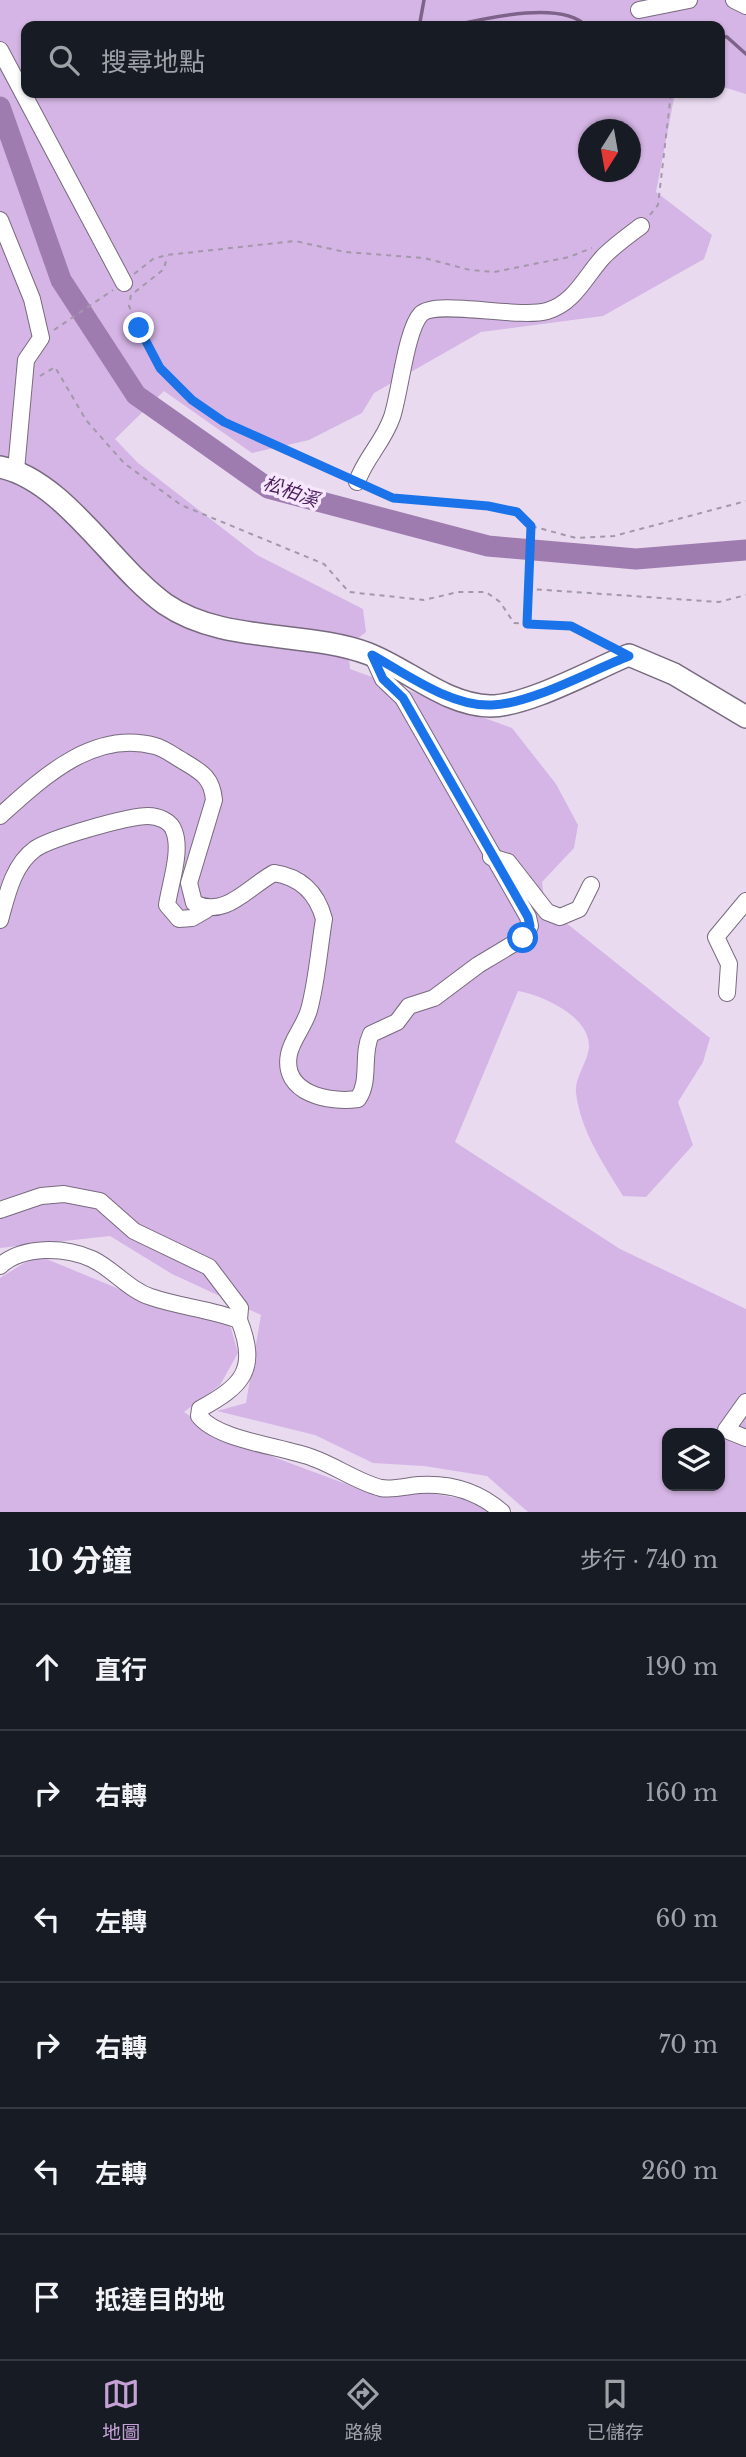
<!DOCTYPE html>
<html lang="zh-TW">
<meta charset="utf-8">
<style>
body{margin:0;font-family:"Libre Baskerville","Noto Sans TC",serif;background:#242831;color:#f1f3f6}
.controls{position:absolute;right:21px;bottom:21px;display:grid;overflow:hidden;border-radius:14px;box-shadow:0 2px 5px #0004}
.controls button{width:63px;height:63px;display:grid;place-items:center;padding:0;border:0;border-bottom:2px solid #363941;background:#171b24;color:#f1f3f6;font:35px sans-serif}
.compass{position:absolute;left:578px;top:119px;width:63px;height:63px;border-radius:50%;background:#171b24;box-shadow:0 2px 5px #0004;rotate:191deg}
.stop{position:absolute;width:21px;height:21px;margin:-16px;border:5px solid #1a73e8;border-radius:50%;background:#fff}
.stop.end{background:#1a73e8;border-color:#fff;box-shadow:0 2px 7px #0008}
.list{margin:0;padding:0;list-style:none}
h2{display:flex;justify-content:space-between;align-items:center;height:91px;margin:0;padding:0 28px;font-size:30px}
h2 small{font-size:23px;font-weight:400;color:#9ea1a6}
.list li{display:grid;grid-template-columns:46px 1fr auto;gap:21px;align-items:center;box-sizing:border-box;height:126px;padding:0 28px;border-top:2px solid #363941}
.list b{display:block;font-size:26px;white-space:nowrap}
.list em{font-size:23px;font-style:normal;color:#9ea1a6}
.icon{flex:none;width:38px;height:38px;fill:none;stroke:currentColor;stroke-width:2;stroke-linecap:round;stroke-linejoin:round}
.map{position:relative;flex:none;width:746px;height:1512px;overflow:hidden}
.search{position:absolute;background:#171b24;box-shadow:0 2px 5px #0004;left:21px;right:21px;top:21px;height:77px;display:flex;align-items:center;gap:18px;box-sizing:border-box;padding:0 24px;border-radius:14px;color:#9ea1a6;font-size:26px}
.sheet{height:847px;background:#171b24}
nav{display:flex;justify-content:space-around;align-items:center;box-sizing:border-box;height:98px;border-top:2px solid #363941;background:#171b24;font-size:19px;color:#9ea1a6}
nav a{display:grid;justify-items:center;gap:4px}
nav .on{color:#c5a2d6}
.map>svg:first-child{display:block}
</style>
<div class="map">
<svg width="746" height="1512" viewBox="0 0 746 1512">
<rect width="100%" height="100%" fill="#e9daf0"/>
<g fill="#d5b5e5" fill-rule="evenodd">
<path d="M0 0H746V94L720 86V26H26V93H679L674 98 656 192 712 235 704 259 603 316 481 332 374 393 362 413 309 440 252 453 164 391 115 439 138 463 257 555 363 609 366 632 348 646 350 669 512 728 556 784 578 825 574 848 542 882 545 906 710 1038 703 1062 678 1102 693 1145 646 1197 623 1196C603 1163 581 1132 576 1093 574 1078 588 1062 589 1047 590 1016 542 995 518 991L455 1142 620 1249 746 1309V1512H528L487 1476 424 1466 373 1463 315 1435 217 1411 246 1403 261 1315 172 1274 110 1236 0 1248ZM588 130H630V172H588ZM667 1433H720V1486H667Z"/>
<polygon points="37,1255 131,1294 229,1321 238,1353 220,1385 184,1412 222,1438 365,1491 430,1493 484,1503 488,1512 0,1512 0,1278"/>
</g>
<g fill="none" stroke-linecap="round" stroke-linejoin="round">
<g stroke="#7d6389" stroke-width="3.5">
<polyline points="423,26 420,22 424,0"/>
<path d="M451 26C487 18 562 0 586 26"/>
<polyline points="720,36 727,37 746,54"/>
</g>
<polyline stroke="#9f7caf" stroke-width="21" points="0,107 61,280 136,395 268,488 488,546 636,559 746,550"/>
<defs>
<g id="minor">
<polyline points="734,0 746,6"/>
<polyline points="639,10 689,0"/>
<polyline points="0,50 124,283"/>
<polyline points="0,220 32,299 41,338 26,360 16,470"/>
<path d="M357 482C365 458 383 443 392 417 400 393 406 330 421 314 436 299 518 319 547 311 575 303 586 275 604 256 615 245 629 235 641 226"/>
<path d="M0 816C41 779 93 729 155 746 164 748 174 756 183 761 201 772 212 777 214 800L189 883 194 903C225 919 248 887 274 873 301 877 317 893 324 919 319 949 317 981 309 1010 305 1025 292 1039 289 1054 281 1094 330 1103 358 1099 371 1080 361 1055 371 1034L397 1022 409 1006 434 998 478 965 523 938 530 926 528 917 403 698 383 679 372 655"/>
<polyline points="491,857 508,862 547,912 560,917 579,909 591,885"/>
<path d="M0 920C7 895 13 865 35 849 51 838 128 816 148 816 158 816 171 821 174 831 182 851 170 884 167 905L179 919 192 918 206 910"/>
<polyline points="727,993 729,964 716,937 746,901"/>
<polyline points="0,1210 41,1196 64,1194 100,1201 134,1231 209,1267 240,1308 239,1320"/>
<path d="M0 1266C23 1245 65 1247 92 1259 113 1269 129 1290 151 1297 180 1307 210 1309 239 1320 259 1370 242 1386 200 1409L199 1416C219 1441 282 1446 313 1458 336 1466 357 1482 381 1488 393 1490 407 1486 419 1485 451 1483 478 1491 502 1512"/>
<polyline points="746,1402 726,1430 746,1438"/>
</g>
<path id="major" d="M0 467C64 480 113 567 165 604 223 644 305 630 369 654 409 670 446 705 490 706 528 706 592 670 629 655L674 674 746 717"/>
</defs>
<use href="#minor" stroke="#776a7e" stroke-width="18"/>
<use href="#major" stroke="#776a7e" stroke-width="24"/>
<g stroke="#a398a9" stroke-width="2" stroke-dasharray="5 5" stroke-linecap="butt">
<polyline points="650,215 658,205 671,93"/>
<polyline points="134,274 153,259 167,255 295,241 345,252 424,258 470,270 494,272 569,257 592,248"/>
<polyline points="135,292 164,269 167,256"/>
<path d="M131 295 129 306C138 326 147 350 161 368 204 425 280 449 343 476"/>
<polyline points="54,330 113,290"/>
<polyline points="40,376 55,367 86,420 124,463 181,505 324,564 349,592 424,600 458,592 486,592 500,602 514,623 571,626 610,646"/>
<polyline points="371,488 393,498 488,506 518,512 531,526 576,538 614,536 746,501"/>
<polyline points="531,588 531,527"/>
<polyline points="528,623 531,589 719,602 746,595"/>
</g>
<use href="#minor" stroke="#fff" stroke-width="16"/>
<use href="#major" stroke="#fff" stroke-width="21"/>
</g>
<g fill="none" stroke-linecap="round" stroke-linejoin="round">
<path stroke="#1a73e8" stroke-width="9" d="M139 328 160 368 192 400 224 422 393 498 488 506 517 512 531 526 527 624 571 626 629 656C590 671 531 704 492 705 451 707 406 674 372 655L383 679 403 698 528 917 530 926 523 938"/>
</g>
<g text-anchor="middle" stroke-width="7" stroke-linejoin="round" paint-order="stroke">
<g font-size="19" font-style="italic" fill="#4c1e5e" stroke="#f6e7fe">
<text transform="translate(291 491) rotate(19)" y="7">松柏溪</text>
</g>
</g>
</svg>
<div class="controls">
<button><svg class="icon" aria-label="layers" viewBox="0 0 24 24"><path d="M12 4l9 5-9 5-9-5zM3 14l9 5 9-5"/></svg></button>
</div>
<svg class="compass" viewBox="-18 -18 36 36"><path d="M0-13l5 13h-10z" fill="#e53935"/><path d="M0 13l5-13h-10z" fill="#9ea1a6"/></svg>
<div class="stop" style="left:523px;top:938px"></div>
<div class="stop end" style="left:139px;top:328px"></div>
<div class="search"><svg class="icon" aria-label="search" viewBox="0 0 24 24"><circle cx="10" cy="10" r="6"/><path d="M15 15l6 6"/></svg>搜尋地點</div>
</div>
<section class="sheet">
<h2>10 分鐘<small>步行 · 740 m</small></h2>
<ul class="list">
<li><svg class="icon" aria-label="ahead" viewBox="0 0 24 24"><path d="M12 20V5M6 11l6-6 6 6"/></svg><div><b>直行</b></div><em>190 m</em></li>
<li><svg class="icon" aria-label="right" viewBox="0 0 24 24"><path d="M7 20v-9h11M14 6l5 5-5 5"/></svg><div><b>右轉</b></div><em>160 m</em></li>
<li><svg class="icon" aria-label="left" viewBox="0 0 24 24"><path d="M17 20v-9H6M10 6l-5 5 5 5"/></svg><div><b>左轉</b></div><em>60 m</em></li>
<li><svg class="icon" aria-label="right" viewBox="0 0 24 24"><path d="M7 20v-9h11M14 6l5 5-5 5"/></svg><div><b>右轉</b></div><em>70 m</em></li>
<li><svg class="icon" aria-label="left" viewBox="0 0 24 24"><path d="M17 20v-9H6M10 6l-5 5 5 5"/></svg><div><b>左轉</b></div><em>260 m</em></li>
<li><svg class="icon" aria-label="arrive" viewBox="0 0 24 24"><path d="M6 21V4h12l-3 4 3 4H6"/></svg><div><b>抵達目的地</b></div></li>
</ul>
</section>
<nav>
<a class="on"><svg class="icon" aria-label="map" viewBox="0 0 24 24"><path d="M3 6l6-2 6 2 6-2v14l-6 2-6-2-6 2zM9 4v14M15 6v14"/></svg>地圖</a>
<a><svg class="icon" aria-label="directions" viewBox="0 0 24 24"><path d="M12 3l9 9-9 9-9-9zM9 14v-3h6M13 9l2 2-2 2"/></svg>路線</a>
<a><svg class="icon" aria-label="saved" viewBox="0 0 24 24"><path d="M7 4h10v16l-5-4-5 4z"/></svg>已儲存</a>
</nav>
